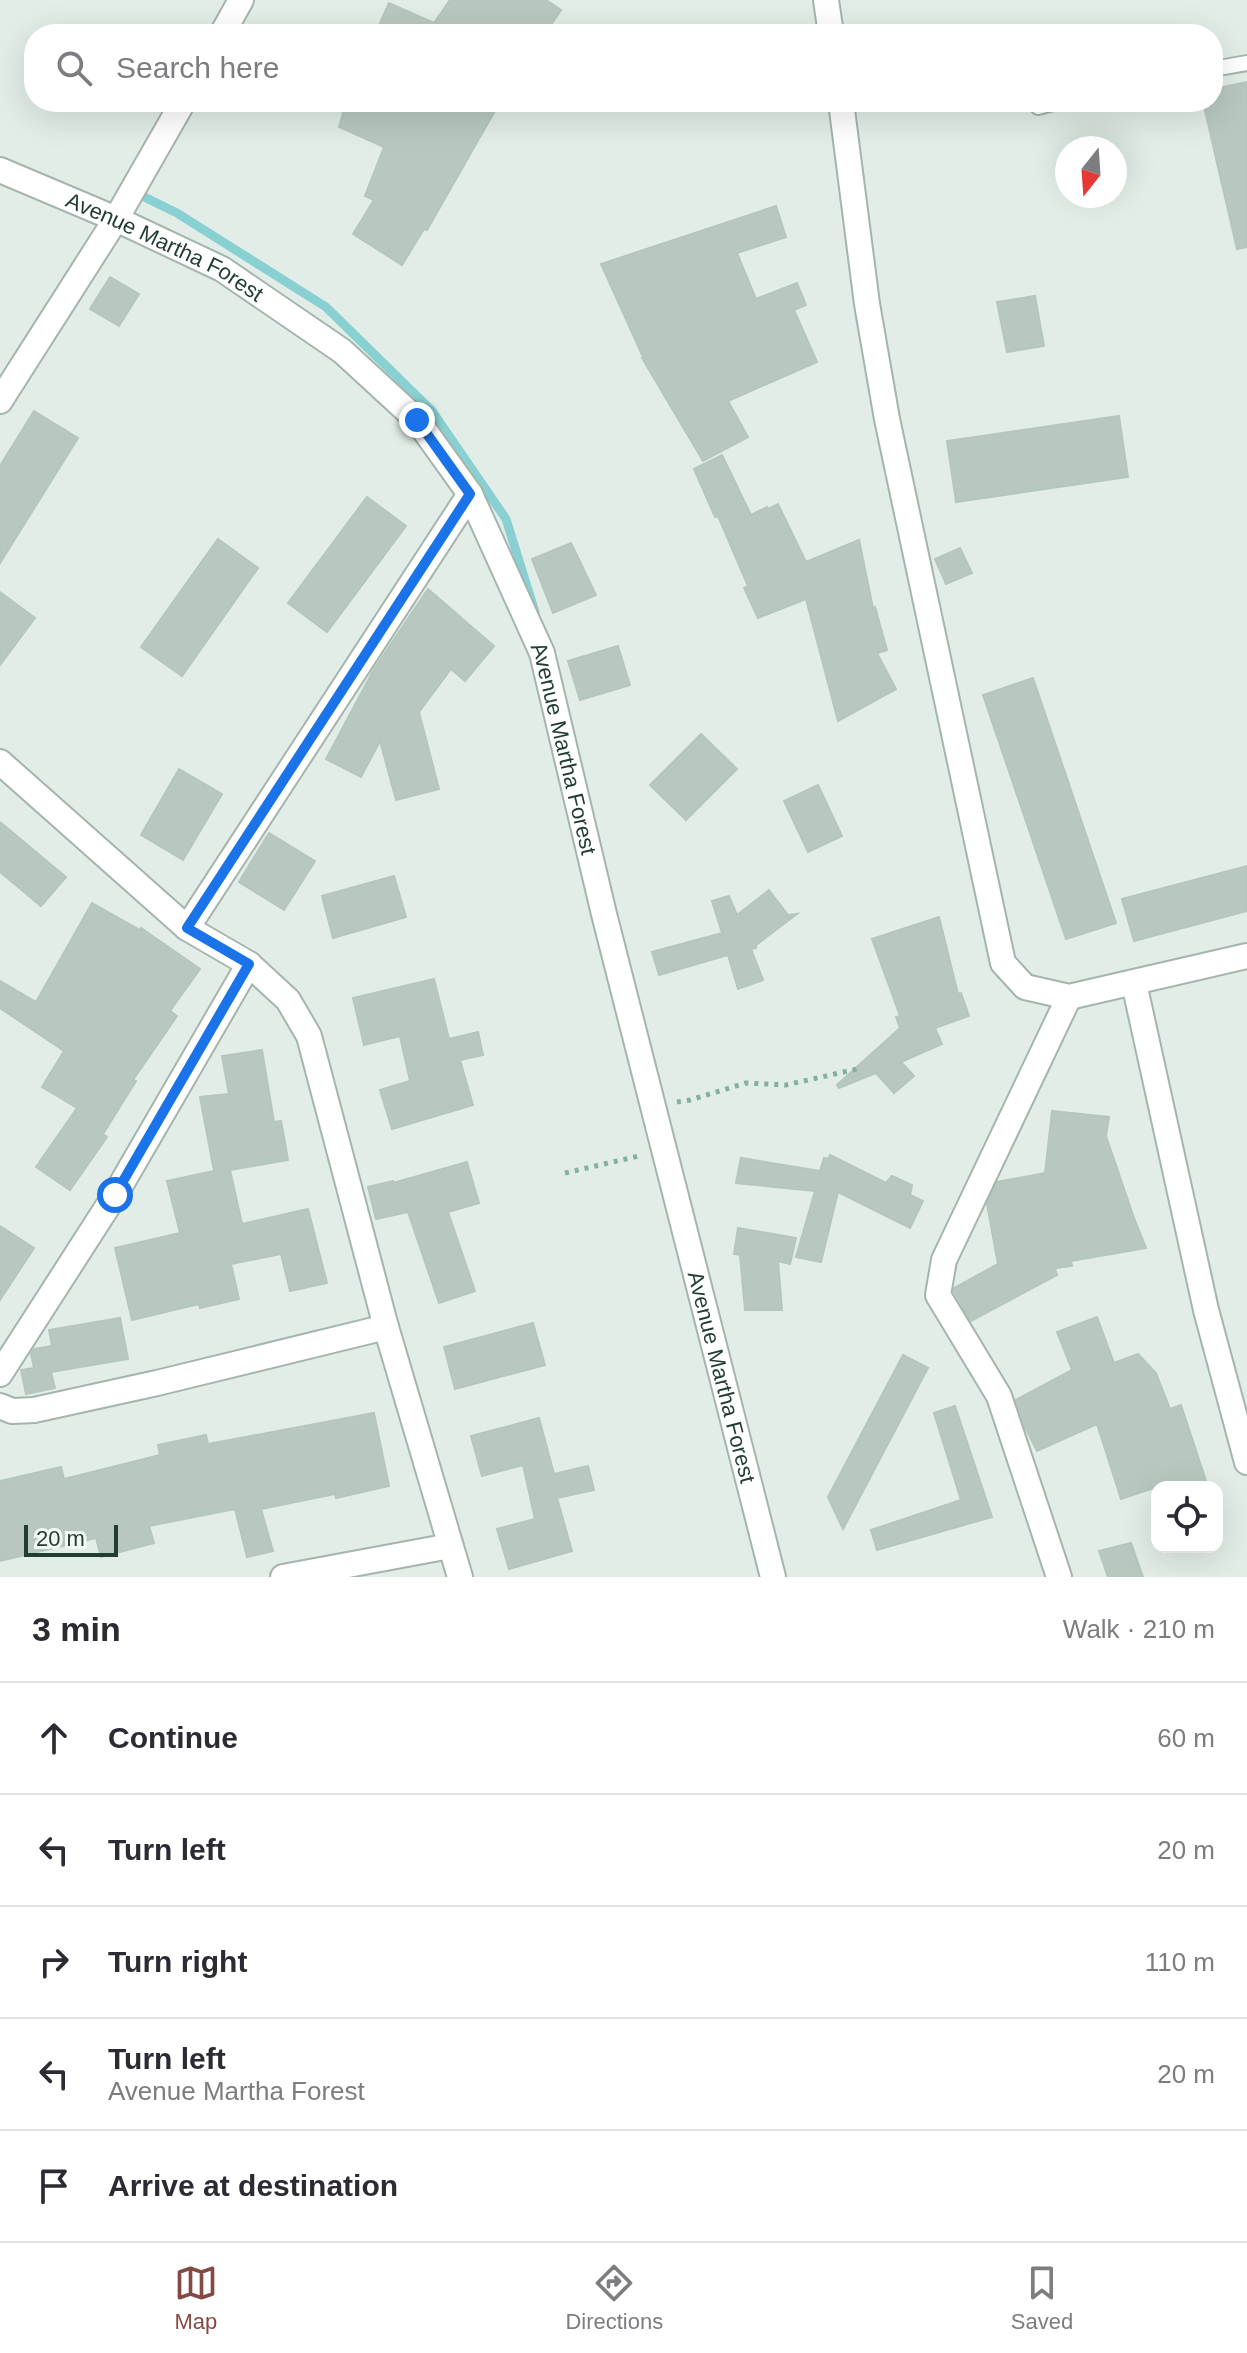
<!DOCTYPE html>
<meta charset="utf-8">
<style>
body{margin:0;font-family:Arial,sans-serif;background:#f7f7f7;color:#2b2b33}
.controls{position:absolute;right:24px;bottom:24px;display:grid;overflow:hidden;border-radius:16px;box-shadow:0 8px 32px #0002}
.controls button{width:72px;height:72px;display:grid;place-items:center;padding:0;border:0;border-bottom:2px solid #e1e1e2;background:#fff;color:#2b2b33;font:40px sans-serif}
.compass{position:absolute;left:1055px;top:136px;width:72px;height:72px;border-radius:50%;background:#fff;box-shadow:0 8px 32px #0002;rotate:197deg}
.scale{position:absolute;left:24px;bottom:20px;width:94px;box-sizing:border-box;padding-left:8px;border:4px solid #223e33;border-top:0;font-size:22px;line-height:28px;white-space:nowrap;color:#223e33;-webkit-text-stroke:6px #f3f9f5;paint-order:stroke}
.stop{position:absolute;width:24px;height:24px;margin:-18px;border:6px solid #1a73e8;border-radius:50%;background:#fff}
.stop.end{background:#1a73e8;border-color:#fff;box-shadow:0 2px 8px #0008}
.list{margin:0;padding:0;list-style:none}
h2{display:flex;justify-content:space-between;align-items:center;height:104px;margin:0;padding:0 32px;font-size:34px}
h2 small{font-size:26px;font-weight:400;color:#7c7c81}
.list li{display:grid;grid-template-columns:52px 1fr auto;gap:24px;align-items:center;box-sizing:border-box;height:112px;padding:0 32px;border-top:2px solid #e1e1e2}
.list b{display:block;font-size:30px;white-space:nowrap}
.list p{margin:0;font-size:26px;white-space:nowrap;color:#7c7c81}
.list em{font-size:26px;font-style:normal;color:#7c7c81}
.icon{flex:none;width:44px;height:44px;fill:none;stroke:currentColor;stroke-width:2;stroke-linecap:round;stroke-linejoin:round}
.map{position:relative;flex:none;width:1247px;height:1577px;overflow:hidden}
.search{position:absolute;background:#fff;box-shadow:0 8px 32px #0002;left:24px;right:24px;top:24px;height:88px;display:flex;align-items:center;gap:20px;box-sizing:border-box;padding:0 28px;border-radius:32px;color:#7c7c81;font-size:30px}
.sheet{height:664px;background:#fff}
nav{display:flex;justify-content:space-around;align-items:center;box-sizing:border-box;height:112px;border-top:2px solid #e1e1e2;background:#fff;font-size:22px;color:#7c7c81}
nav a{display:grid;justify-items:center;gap:4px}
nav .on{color:#854944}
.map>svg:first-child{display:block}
</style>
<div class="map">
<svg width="1247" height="1577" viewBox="0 0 1247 1577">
<rect width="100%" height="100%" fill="#e2ede7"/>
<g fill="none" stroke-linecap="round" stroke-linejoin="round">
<polyline stroke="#89d0d3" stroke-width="9" points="134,192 177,213 326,307 432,411 506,519 535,612"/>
</g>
<g fill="#b8c8c0" stroke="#b5c7bd" stroke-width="2">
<polygon points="450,0 546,0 561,10 545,34 375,34 389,3 434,23"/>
<polygon points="1247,82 1247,247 1237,249 1203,102 1213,102 1213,89"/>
<polygon points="346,102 500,102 427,230 424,229 402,265 353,234 374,200 365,196 384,147 339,127"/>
<polygon points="776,206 786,237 737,253 756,299 797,283 806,305 794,310 817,362 728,401 748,437 703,461 642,358 643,357 601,264"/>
<polygon points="110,277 139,294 119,326 90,309"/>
<polygon points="1035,296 1044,346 1007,352 997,302"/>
<polygon points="34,411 78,438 0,563 0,466"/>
<polygon points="1119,416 1128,477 956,502 947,441"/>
<polygon points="722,455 751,515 767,507 768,509 778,504 806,562 859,540 873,608 875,607 887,650 877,653 896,689 838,721 806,599 758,618 744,588 748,586 718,516 715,517 694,469"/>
<polygon points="367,497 406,526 327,632 288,603"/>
<polygon points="218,539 258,568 182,676 141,647"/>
<polygon points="571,543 596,595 553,613 532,559"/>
<polygon points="960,548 972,573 946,584 935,559"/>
<polygon points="428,589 494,646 465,681 451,669 419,712 439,789 396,800 380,741 361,777 326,759 374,669"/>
<polygon points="0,592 35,618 0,665"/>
<polygon points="618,646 630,685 580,700 568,661"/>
<polygon points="1033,678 1116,923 1066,939 983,695"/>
<polygon points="701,734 737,769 686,820 650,785"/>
<polygon points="179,769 222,794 183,860 141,835"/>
<polygon points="818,785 842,836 808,852 784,801"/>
<polygon points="0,822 66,877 41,906 0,872"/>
<polygon points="269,833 315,861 284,910 239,882"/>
<polygon points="1247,866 1247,911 1134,941 1122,899"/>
<polygon points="394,876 406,917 333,938 322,896"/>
<polygon points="769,890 788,915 797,914 756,945 756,948 751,949 763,980 738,989 728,955 659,975 652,952 722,933 712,901 729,896 737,915"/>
<polygon points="92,903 140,930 141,928 200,969 170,1011 177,1016 133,1080 136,1081 103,1134 107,1137 70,1190 36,1167 77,1108 42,1087 64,1051 0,1008 0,981 36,1002"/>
<polygon points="939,917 958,994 961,993 969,1016 935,1028 942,1044 901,1062 914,1076 894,1093 876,1073 839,1088 837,1085 900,1028 896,1017 900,1016 872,939"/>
<polygon points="434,979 449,1039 478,1032 483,1055 460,1060 473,1105 392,1129 380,1090 410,1081 400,1036 364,1045 353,998"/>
<polygon points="262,1050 274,1122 281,1121 288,1160 230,1170 242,1224 308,1209 327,1283 290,1291 281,1254 231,1264 239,1299 200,1308 199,1304 132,1320 115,1248 180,1233 167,1181 214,1171 200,1097 229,1094 222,1056"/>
<polygon points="1052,1111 1109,1117 1106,1136 1134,1218 1146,1248 1071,1261 1072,1266 1055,1268 1057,1275 971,1321 954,1292 954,1288 998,1264 987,1204 997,1182 1045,1173"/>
<polygon points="830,1155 886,1183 892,1176 912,1185 910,1195 923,1201 910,1228 838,1192 821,1262 796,1257 815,1191 736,1183 741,1158 820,1171 824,1158 828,1159"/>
<polygon points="467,1162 479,1203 448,1212 475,1291 439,1303 408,1212 376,1219 368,1187 393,1181 393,1183"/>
<polygon points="0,1226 34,1248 0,1300"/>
<polygon points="738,1228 796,1238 790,1264 778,1261 782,1310 745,1310 740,1255 734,1254"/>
<polygon points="1097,1317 1114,1363 1138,1354 1156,1373 1170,1409 1181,1405 1208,1487 1157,1487 1121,1499 1097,1424 1037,1451 1025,1427 1016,1400 1072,1370 1057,1332"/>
<polygon points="120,1318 128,1359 51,1372 55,1388 26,1394 21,1370 34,1368 31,1354 34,1349 52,1346 49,1330"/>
<polygon points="533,1323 545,1365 455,1389 444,1347"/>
<polygon points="903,1355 928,1368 843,1529 828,1497"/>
<polygon points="955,1406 992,1517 877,1550 871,1530 961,1500 934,1413"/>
<polygon points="374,1413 389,1486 336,1498 335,1494 261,1509 273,1551 247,1557 235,1509 149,1526 154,1543 101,1557 96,1538 0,1561 0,1481 61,1467 64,1479 160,1455 158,1445 206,1435 208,1444"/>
<polygon points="539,1418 554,1474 588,1466 594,1490 557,1498 572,1551 509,1569 497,1529 535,1519 523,1465 482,1476 471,1436"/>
<polygon points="1131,1543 1143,1577 1108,1577 1099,1551"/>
</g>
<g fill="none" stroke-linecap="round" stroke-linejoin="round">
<defs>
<g id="service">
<polyline points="1213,69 1247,63"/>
<polyline points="1038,107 1057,102"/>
</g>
<g id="minor">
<polyline points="826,0 831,34"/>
<polyline points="222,34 241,0"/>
<polyline points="841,102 867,304 887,419 1003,963 1025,987 1069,997 1247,956"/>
<path id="s1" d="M0 170 116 219 222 269 342 351 417 420 470 494 542 653 604 914 773 1577"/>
<polyline points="0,401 116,219 183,102"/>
<polyline points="0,762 187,928 249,964 288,1000 309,1036 386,1327 460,1577"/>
<polyline points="187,928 470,494"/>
<polyline points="1134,983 1206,1310 1247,1462"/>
<polyline points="0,1374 115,1195 249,964"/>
<polyline points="0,1406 12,1411 34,1410 157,1383 386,1327"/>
<polyline points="283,1577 450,1546"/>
<polyline points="1059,1577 999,1396 938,1295 944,1260 1069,997"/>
</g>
</defs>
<use href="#service" stroke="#a5b5ad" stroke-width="18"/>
<use href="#minor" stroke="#a5b5ad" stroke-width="28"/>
<g stroke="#82b19d" stroke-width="5" stroke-dasharray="4 6" stroke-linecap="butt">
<polyline points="677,1102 690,1100 746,1083 786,1085 857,1069"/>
<polyline points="565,1173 639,1156"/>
</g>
<use href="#service" stroke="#fff" stroke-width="14"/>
<use href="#minor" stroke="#fff" stroke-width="24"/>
</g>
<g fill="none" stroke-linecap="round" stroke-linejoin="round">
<polyline stroke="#1a73e8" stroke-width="10" points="115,1195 249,964 187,928 470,494 417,420"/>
</g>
<g text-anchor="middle" stroke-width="7" stroke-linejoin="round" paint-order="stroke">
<g font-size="22" fill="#223e33" stroke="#f3f9f5">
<text dy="8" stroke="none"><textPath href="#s1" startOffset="182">Avenue Martha Forest</textPath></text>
<text dy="8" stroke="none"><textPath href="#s1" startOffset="854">Avenue Martha Forest</textPath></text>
<text dy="8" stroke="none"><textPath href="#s1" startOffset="1502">Avenue Martha Forest</textPath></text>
</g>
</g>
</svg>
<div class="controls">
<button><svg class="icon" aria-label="locate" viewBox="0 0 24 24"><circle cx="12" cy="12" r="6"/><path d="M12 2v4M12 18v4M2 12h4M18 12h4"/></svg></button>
</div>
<svg class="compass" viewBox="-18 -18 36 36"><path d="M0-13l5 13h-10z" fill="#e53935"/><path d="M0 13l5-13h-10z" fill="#7c7c81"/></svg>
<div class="scale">20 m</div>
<div class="stop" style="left:115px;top:1195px"></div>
<div class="stop end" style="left:417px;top:420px"></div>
<div class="search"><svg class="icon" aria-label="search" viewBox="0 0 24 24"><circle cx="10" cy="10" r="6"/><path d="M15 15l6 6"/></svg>Search here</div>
</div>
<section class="sheet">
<h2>3 min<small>Walk · 210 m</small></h2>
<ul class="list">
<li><svg class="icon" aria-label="ahead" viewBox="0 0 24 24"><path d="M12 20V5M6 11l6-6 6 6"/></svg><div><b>Continue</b></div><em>60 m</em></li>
<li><svg class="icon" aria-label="left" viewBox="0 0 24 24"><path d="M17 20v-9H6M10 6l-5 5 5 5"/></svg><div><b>Turn left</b></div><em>20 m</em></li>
<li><svg class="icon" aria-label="right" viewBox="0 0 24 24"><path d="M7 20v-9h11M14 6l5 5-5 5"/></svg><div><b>Turn right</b></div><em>110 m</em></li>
<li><svg class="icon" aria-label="left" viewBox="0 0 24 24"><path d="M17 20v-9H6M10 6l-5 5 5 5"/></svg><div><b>Turn left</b><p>Avenue Martha Forest</p></div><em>20 m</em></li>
<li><svg class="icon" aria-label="arrive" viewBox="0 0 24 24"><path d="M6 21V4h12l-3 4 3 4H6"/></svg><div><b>Arrive at destination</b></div></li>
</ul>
</section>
<nav>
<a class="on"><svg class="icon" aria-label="map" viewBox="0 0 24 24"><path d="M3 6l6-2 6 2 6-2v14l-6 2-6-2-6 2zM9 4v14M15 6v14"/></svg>Map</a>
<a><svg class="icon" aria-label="directions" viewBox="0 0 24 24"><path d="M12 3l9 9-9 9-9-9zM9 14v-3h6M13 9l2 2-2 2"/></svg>Directions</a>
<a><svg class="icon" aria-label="saved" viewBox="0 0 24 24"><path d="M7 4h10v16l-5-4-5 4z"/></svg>Saved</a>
</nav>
